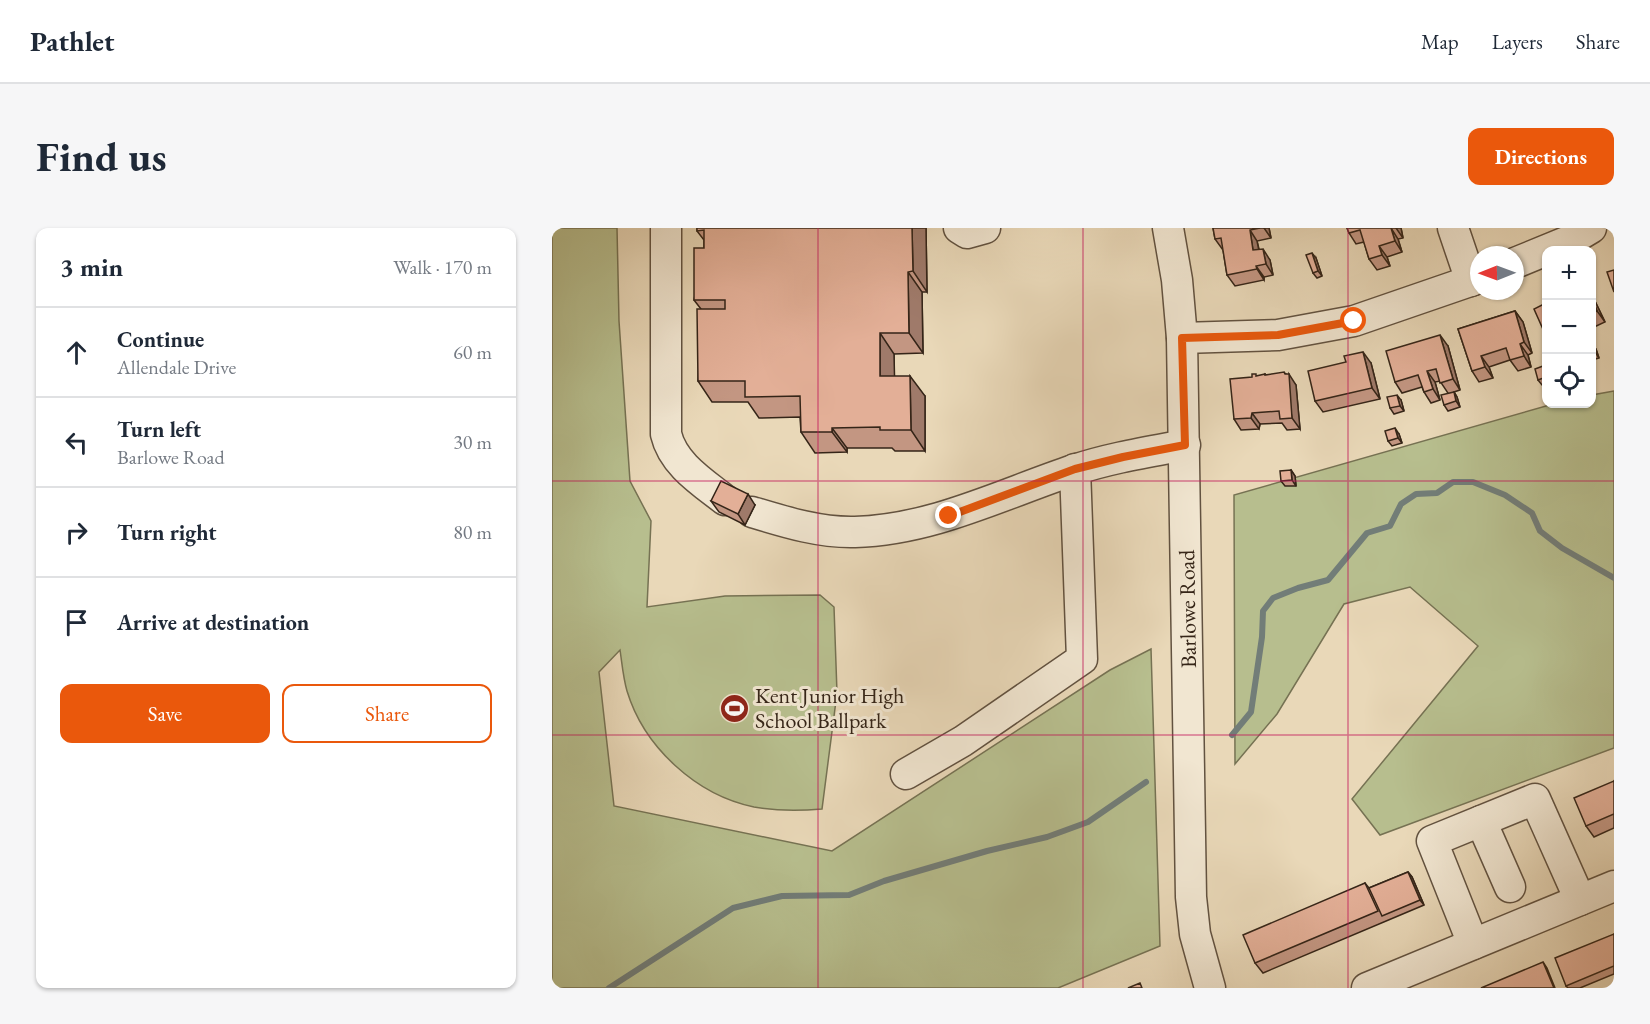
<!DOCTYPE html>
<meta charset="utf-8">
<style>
body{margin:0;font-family:"EB Garamond",serif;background:#f6f6f7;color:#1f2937}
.controls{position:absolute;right:18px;top:18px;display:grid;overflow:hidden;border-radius:12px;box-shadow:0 2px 4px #0004}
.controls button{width:54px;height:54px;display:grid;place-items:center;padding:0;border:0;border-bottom:2px solid #e0e1e3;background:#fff;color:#1f2937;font:30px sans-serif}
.compass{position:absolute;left:918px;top:18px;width:54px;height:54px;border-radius:50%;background:#fff;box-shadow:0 2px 4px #0004;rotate:269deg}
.stop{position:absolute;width:18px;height:18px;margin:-14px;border:4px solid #ea580c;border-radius:50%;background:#fff}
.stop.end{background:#ea580c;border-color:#fff;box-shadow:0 2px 6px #0008}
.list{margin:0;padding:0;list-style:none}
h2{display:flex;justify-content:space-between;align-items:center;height:78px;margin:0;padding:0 24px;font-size:26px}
h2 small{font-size:20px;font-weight:400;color:#747a83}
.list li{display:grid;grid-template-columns:39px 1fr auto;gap:18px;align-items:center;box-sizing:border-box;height:90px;padding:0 24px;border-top:2px solid #e0e1e3}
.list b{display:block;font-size:22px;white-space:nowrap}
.list p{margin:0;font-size:20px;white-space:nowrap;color:#747a83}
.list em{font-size:20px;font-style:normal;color:#747a83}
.actions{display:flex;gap:12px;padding:18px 24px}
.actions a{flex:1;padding:14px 0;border:2px solid #ea580c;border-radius:12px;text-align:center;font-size:21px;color:#ea580c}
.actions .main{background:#ea580c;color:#fff}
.icon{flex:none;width:33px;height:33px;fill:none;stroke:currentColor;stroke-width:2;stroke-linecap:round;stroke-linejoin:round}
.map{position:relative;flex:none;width:1062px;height:760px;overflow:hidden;border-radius:12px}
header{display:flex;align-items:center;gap:36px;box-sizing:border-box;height:84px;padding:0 30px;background:#fff;border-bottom:2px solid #e0e1e3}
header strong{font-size:28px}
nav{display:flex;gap:33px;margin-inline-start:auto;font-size:21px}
.intro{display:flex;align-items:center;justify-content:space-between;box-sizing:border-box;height:144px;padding:0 36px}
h1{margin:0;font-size:42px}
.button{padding:15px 27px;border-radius:12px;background:#ea580c;color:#fff;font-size:21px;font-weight:700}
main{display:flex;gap:36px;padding:0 36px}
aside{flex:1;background:#fff;border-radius:12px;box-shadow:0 2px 4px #0004}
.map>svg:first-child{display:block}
</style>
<header>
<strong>Pathlet</strong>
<nav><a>Map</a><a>Layers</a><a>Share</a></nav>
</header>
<div class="intro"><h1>Find us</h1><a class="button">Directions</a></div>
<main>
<aside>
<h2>3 min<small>Walk · 170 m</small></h2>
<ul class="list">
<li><svg class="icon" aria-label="ahead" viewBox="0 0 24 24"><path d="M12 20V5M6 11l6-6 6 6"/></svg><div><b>Continue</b><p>Allendale Drive</p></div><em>60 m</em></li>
<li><svg class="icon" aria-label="left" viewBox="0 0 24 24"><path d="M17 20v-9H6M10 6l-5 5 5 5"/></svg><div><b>Turn left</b><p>Barlowe Road</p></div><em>30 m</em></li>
<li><svg class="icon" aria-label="right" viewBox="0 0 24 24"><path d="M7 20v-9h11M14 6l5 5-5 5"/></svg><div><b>Turn right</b></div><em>80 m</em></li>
<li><svg class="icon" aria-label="arrive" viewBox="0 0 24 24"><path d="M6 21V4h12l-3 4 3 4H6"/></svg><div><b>Arrive at destination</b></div></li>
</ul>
<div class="actions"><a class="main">Save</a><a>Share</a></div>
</aside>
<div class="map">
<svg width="1062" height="760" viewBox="0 0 1062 760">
<rect width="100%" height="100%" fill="#e9d8b8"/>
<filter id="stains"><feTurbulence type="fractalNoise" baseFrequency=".00333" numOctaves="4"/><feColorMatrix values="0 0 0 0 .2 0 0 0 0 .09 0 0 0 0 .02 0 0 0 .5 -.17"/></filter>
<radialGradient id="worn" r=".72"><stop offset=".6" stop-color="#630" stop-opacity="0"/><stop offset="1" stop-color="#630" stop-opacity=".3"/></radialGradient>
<g fill="#b7be8e" stroke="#767253" stroke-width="1.5">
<path d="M0 0H65L67 93 78 253 99 293 95 379 173 368 268 367 282 379 285 465 270 581C247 583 224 583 202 579 144 567 92 519 75 463 71 449 70 435 68 422L47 444 62 578 280 623 558 442 599 421 608 718 506 760H0Z"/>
<polygon points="1062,163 1062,520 828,607 800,571 926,418 858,359 792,376 725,486 683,536 682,267 1001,176 1040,176 1040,167"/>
</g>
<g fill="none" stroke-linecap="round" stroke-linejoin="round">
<g stroke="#727d78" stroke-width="6">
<polyline points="680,507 699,484 710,409 711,383 721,370 746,360 776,352 815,305 838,298 849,276 864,266 885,265 901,254 921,254 953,267 980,285 988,303 1010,320 1062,350"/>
<polyline points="57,760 181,680 230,668 297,667 332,653 435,623 495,609 536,594 594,554"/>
</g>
<defs>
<g id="minor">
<path d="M114 0V206C121 236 150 254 173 272"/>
<polyline points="407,0 415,5 433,0"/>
<polyline points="616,0 625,52 630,110 639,669 643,706 658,760"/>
<polyline points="901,0 919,53"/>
<polyline points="963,35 1019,12 1039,0"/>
<polyline points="630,110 726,107 802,93 927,50"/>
<path d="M200 284C233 294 268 305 303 304 380 302 450 266 522 242 558 230 596 224 633 217"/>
<polyline points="354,546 411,513 530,431 523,241"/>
<polyline points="929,593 958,659"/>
<polyline points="921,716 880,613 983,571 1028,672"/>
<polyline points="815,760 1062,658"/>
</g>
</defs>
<use href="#minor" stroke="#625240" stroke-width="33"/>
<use href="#minor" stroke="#f1e6d1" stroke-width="30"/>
</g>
<g fill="#c39682" stroke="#352518" stroke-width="1.5">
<polygon points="145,0 374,0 375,64 370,64 371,125 342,126 342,148 373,168 373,223 343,223 340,220 295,220 295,224 263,225 249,204 248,189 207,190 196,174 160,174 146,153 149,81 142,72 152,20 152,12 145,3"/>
<polygon points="661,0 717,0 719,10 705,13 707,21 718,32 721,47 712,49 712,52 683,58 675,47 671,22 663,11"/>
<polygon points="795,0 849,0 851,10 846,11 850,24 835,29 838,38 825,42 817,31 812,14 804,16 797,5"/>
<polygon points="764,30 770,48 765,50 761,45"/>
<polygon points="1040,67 1053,94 1040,100"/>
<polygon points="963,83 971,94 980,125 976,127 979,139 966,143 958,132 937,139 941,150 927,154 920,143 906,101"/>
<polygon points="1040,116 1044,121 1047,130 1040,132"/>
<polygon points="896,118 908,162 902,164 905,169 908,179 896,183 892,177 896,165 888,153 883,154 888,172 879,175 872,164 870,159 850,165 843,154"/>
<polygon points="819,135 828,171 771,184 763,173"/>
<polygon points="994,143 994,156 990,157 986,152"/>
<polygon points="713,146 714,147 734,146 744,157 748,201 735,202 730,195 708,196 707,201 689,202 682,191"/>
<polygon points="849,172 852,183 842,186 838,180"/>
<polygon points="847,206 850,215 840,218 836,213"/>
<polygon points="739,242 743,248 744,258 733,258 729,253"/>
<polygon points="159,273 203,277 193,297 167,284"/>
<polygon points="1062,553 1062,600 1042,609 1034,598"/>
<polygon points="856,644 860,649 872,677 711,745 703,735 813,655 817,660"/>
<polygon points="1062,706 1062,746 1028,760 1016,760 1014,758"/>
</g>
<g fill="#9f7a6a" stroke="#352518" stroke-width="1.5">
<polygon points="360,0 374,0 375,64 361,43"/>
<polygon points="712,0 717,0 719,10"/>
<polygon points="839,0 846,11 850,24 843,13"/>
<polygon points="844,0 849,0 851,10"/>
<polygon points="698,2 705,13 709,33 701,22"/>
<polygon points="827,18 835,29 838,38 830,27"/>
<polygon points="711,21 718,32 721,47 714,36"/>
<polygon points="760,25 764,30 770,48 766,43"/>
<polygon points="704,38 712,49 712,52 705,41"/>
<polygon points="356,44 370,64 371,125 357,105"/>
<polygon points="1040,67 1053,94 1045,83 1040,71"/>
<polygon points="963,83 971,94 980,125 972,114"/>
<polygon points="328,105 342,126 343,169 328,148"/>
<polygon points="888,107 896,118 908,162 901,151"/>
<polygon points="968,116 976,127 979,139 972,128"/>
<polygon points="1040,116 1044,121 1047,130 1043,124"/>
<polygon points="811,124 819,135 828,171 820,160"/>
<polygon points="929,128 937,139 941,150 933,139"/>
<polygon points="875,143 883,154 888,172 881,161"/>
<polygon points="732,144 737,151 737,146 744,157 748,201 740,190"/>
<polygon points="358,148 373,168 373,223 359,202"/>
<polygon points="902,164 905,169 908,179 904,173"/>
<polygon points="845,167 849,172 852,183 848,178"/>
<polygon points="700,185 708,196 707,201 699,190"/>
<polygon points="280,200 295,220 295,224 280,204"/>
<polygon points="843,200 847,206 850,215 846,210"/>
<polygon points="739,242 743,248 744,258 740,252"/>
<polygon points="196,266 203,277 193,297 186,286"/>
<polygon points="856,644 860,649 872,677 868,672"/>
<polygon points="991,734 995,740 1003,760 1002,760"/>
</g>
<g fill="#e3af97" stroke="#352518" stroke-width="1.5">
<polygon points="145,0 360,0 361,43 356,44 357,105 328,105 328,148 358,148 359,202 328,202 328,199 280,200 280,204 249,204 248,168 193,169 193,153 146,153 145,81 173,81 173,72 142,72 142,20 152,20 152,2 145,3"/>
<polygon points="661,0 708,0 698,2 701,22 711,21 714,36 704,38 705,41 675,47 669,10 663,11"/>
<polygon points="795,0 839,0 843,13 827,18 830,27 817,31 808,2 797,5"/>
<polygon points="760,25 766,43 761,45 754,27"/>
<polygon points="1062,42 1062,64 1055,44"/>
<polygon points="1040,71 1045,83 1040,86"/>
<polygon points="994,75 994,108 982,81"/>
<polygon points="963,83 972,114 968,116 972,128 958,132 954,120 929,128 933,139 920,143 906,101"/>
<polygon points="888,107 901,151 888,155 884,141 875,143 881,161 872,164 866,147 843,154 834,123"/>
<polygon points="1040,116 1043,124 1040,125"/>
<polygon points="811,124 820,160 763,173 756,143 794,134 792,128"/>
<polygon points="991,138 994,149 986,152 983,141"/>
<polygon points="732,144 733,146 737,146 740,190 728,191 727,183 700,185 699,190 682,191 678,151 700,149 700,146 704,146 704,148 713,146 713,147"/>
<polygon points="902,164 904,173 892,177 889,167"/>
<polygon points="845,167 848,178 838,180 835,169"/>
<polygon points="843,200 846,210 836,213 833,203"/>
<polygon points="739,242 740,252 729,253 728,243"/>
<polygon points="169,253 196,266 186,286 159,273"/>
<polygon points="1062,553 1062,586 1034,598 1022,570"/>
<polygon points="856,644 868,672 830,688 817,660"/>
<polygon points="813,655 826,683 703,735 691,707"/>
<polygon points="1062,706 1062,738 1014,758 1003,730"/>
<polygon points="991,734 1002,760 929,760"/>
<polygon points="588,755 590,760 576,760"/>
</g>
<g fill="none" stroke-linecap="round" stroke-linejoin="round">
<polyline stroke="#ea580c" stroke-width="8" points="397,288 523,241 571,229 633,217 630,110 726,107 802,93"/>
</g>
<path fill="none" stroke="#c2185b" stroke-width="1.5" stroke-opacity="0.55" d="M266 0V760M531 0V760M796 0V760M0 253H1062M0 507H1062"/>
<defs>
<symbol id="stadium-disc" viewBox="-11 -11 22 22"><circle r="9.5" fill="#8f2418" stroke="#f1e6d1"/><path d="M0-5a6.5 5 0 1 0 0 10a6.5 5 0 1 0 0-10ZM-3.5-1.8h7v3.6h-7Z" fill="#fff"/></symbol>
</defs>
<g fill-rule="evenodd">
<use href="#stadium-disc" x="166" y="464" width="33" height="33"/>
</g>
<g text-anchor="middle" stroke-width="6" stroke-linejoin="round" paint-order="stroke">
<g font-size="22" fill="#352518" stroke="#f1e6d1">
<text transform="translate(635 381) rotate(-91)" y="8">Barlowe Road</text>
</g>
<g font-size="22" fill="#352518" stroke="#f1e6d1" text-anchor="start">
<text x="203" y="475">Kent Junior High<tspan x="203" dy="25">School Ballpark</tspan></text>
</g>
</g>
<rect width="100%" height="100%" filter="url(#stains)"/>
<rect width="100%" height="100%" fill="url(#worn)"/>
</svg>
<div class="controls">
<button>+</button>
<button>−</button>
<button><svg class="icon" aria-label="locate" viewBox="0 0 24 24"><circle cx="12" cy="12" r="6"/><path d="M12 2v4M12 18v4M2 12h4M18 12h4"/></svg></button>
</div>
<svg class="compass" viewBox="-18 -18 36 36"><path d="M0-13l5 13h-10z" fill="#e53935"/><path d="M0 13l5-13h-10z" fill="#747a83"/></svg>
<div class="stop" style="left:802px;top:93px"></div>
<div class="stop end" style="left:397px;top:288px"></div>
</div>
</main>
